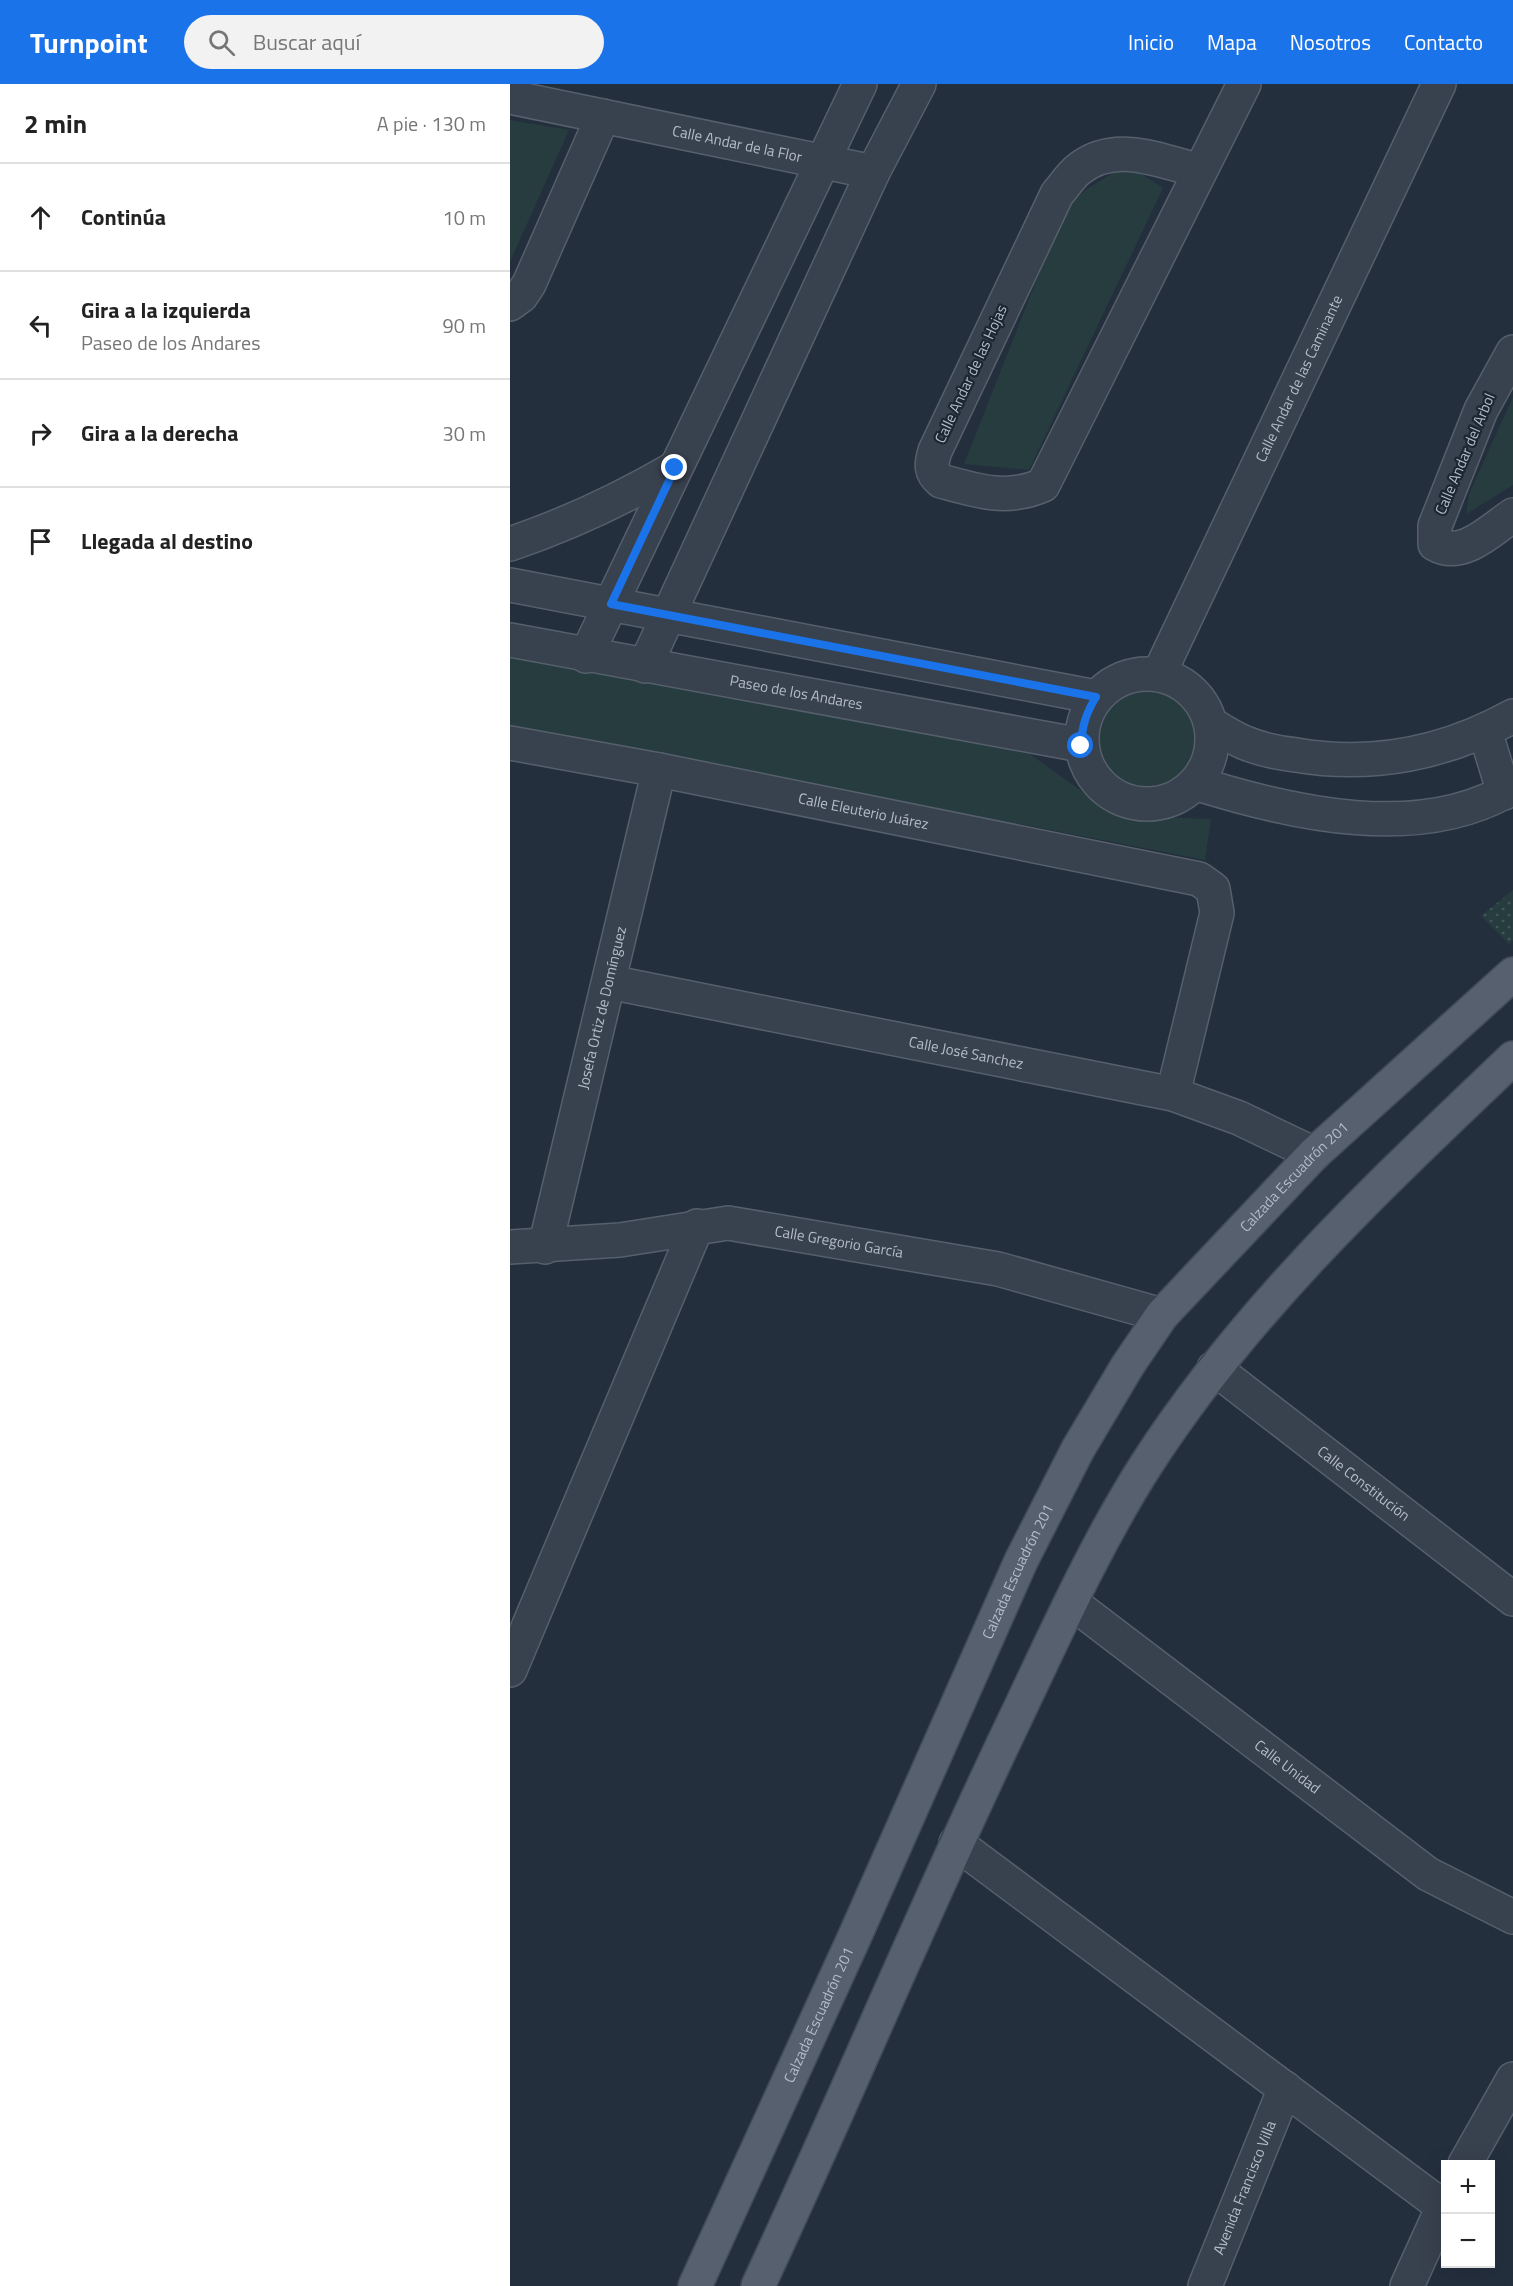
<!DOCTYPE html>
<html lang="es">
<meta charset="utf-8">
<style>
body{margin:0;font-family:"Titillium Web",sans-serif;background:#f2f2f2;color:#222}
.controls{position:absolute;right:18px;bottom:18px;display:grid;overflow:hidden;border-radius:0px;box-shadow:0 6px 24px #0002}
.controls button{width:54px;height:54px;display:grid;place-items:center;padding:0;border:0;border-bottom:2px solid #e0e0e0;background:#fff;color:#222;font:30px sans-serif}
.stop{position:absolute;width:18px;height:18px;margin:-14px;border:4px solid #1a73e8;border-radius:50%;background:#fff}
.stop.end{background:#1a73e8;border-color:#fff;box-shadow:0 2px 6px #0008}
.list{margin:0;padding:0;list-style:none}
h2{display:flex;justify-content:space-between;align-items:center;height:78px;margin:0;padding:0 24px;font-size:26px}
h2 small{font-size:20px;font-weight:400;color:#767676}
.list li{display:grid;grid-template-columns:39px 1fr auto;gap:18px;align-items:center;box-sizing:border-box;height:108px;padding:0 24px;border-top:2px solid #e0e0e0}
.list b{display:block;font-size:22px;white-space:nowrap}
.list p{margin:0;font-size:20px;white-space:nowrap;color:#767676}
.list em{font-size:20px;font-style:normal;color:#767676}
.icon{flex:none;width:33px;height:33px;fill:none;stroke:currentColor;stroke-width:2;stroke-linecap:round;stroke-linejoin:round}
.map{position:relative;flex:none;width:1003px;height:2202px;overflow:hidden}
header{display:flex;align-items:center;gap:36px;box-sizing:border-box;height:84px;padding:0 30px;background:#1a73e8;color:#fff}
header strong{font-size:28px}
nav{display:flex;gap:33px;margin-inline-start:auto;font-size:21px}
.search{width:420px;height:54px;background:#f2f2f2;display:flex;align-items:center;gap:15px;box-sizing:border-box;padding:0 21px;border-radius:33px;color:#767676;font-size:22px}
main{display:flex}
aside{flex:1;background:#fff}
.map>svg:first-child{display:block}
</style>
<header>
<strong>Turnpoint</strong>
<div class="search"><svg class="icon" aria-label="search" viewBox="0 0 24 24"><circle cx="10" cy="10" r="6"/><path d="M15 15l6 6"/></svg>Buscar aquí</div>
<nav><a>Inicio</a><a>Mapa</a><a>Nosotros</a><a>Contacto</a></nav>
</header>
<main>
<aside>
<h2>2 min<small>A pie · 130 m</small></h2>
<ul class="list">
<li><svg class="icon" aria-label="ahead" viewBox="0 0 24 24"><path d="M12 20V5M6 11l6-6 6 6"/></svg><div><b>Continúa</b></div><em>10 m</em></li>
<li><svg class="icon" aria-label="left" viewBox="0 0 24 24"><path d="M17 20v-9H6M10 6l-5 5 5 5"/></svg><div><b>Gira a la izquierda</b><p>Paseo de los Andares</p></div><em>90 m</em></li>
<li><svg class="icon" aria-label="right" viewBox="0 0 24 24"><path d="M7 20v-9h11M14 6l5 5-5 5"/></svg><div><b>Gira a la derecha</b></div><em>30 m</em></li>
<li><svg class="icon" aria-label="arrive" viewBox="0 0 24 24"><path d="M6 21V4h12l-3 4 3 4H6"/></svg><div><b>Llegada al destino</b></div></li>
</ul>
</aside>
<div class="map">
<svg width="1003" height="2202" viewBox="0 0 1003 2202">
<defs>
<pattern id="grass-dots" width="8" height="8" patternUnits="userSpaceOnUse" patternTransform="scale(1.5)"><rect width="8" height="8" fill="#263c3f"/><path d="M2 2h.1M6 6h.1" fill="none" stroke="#435659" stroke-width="1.8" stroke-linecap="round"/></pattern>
</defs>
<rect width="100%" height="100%" fill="#242f3e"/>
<polygon fill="url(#grass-dots)" points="1003,806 1003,856 999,860 971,832"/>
<g fill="#263c3f">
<polygon points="0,36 59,46 0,178"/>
<polygon points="606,87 632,90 653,104 519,386 454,380 556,121 580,103"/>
<polygon points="1003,313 1003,401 956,430 959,410"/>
<polygon points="0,569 502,657 588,719 650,733 701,735 695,776 0,641"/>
<circle cx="639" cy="658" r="51"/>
</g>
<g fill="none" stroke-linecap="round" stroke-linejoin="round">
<defs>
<g id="street">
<path id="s1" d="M0 13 363 88"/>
<path d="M690 87C651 77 605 56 569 85 561 91 554 102 547 110L425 367C421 380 420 388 431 397 467 407 497 417 533 401L734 0"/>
<polyline points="0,220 11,212 19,200 93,32"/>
<path d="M1003 268 971 326 925 442V460C952 476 981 446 1003 431"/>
<path d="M0 460C59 440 112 415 165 384"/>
<polyline points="0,501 586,613"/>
<path id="s2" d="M0 556 571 661"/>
<polyline points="76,572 350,0"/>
<polyline points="135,582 363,88 409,0"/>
<circle cx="637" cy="655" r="65"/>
<path id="s3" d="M649 590 929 0"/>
<path d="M701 640C711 646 722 653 733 658 749 665 769 669 786 671 862 684 936 669 1003 632"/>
<polyline points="975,647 994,709"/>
<path id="s4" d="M0 659 149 686 689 795 703 805 707 829 663 1010"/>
<path d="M685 699C780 729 912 760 1003 703"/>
<path id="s5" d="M99 898 663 1010 729 1034 804 1070"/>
<path id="s6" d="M0 1163 110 1156 218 1139 488 1185 652 1231"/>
<path id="s7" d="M35 1163 149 686"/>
<path id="s8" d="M704 1284 1003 1515"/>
<path id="s9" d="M561 1518 918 1790 1003 1833"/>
<polyline points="0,1586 187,1142"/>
<polyline points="446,1759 932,2122"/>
<polyline points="955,2080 1003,1995"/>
<path id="s10" d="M695 2202 775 2004"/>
<polyline points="897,2202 936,2116"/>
</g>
<g id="primary">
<path id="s11" d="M185 2202 344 1854 511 1477 568 1365 618 1281 652 1231 804 1070 1003 890"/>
<path d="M248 2202C336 2014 415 1822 505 1635 546 1549 585 1461 636 1381 737 1224 870 1101 1003 974"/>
</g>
</defs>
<use href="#street" stroke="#565f6c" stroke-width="36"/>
<use href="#primary" stroke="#414a57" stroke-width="36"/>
<use href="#street" stroke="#38414e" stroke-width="33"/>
<use href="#primary" stroke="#56606e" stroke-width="33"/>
</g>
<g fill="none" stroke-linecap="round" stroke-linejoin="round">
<path stroke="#1a73e8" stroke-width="8" d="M165 384 101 520 586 613C576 629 572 642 571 662"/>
</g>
<g text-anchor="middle" stroke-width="4.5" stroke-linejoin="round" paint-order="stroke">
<g font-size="15" fill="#b4bcc9" stroke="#1d2633">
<text dy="5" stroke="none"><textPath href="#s1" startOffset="232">Calle Andar de la Flor</textPath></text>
<text transform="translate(461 290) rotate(-65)" y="5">Calle Andar de las Hojas</text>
<text dy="5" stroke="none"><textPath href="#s3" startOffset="327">Calle Andar de las Caminante</textPath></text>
<text transform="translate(955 370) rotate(-67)" y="5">Calle Andar del Arbol</text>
<text dy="5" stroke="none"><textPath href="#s2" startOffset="291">Paseo de los Andares</textPath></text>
<text dy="5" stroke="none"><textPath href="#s4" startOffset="360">Calle Eleuterio Juárez</textPath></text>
<text dy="5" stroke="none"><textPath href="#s7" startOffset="246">Josefa Ortiz de Domínguez</textPath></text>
<text dy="5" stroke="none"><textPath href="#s5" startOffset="364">Calle José Sanchez</textPath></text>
<text dy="5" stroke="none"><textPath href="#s11" startOffset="1270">Calzada Escuadrón 201</textPath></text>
<text dy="5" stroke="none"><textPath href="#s6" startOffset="332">Calle Gregorio García</textPath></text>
<text dy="5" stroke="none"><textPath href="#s8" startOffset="189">Calle Constitución</textPath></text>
<text dy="5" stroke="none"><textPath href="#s11" startOffset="784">Calzada Escuadrón 201</textPath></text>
<text dy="5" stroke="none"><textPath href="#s9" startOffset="272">Calle Unidad</textPath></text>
<text dy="5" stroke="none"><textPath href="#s11" startOffset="298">Calzada Escuadrón 201</textPath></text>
<text dy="5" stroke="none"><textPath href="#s10" startOffset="106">Avenida Francisco Villa</textPath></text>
</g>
</g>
</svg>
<div class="controls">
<button>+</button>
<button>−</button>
</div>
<div class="stop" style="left:571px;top:662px"></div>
<div class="stop end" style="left:165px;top:384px"></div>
</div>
</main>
